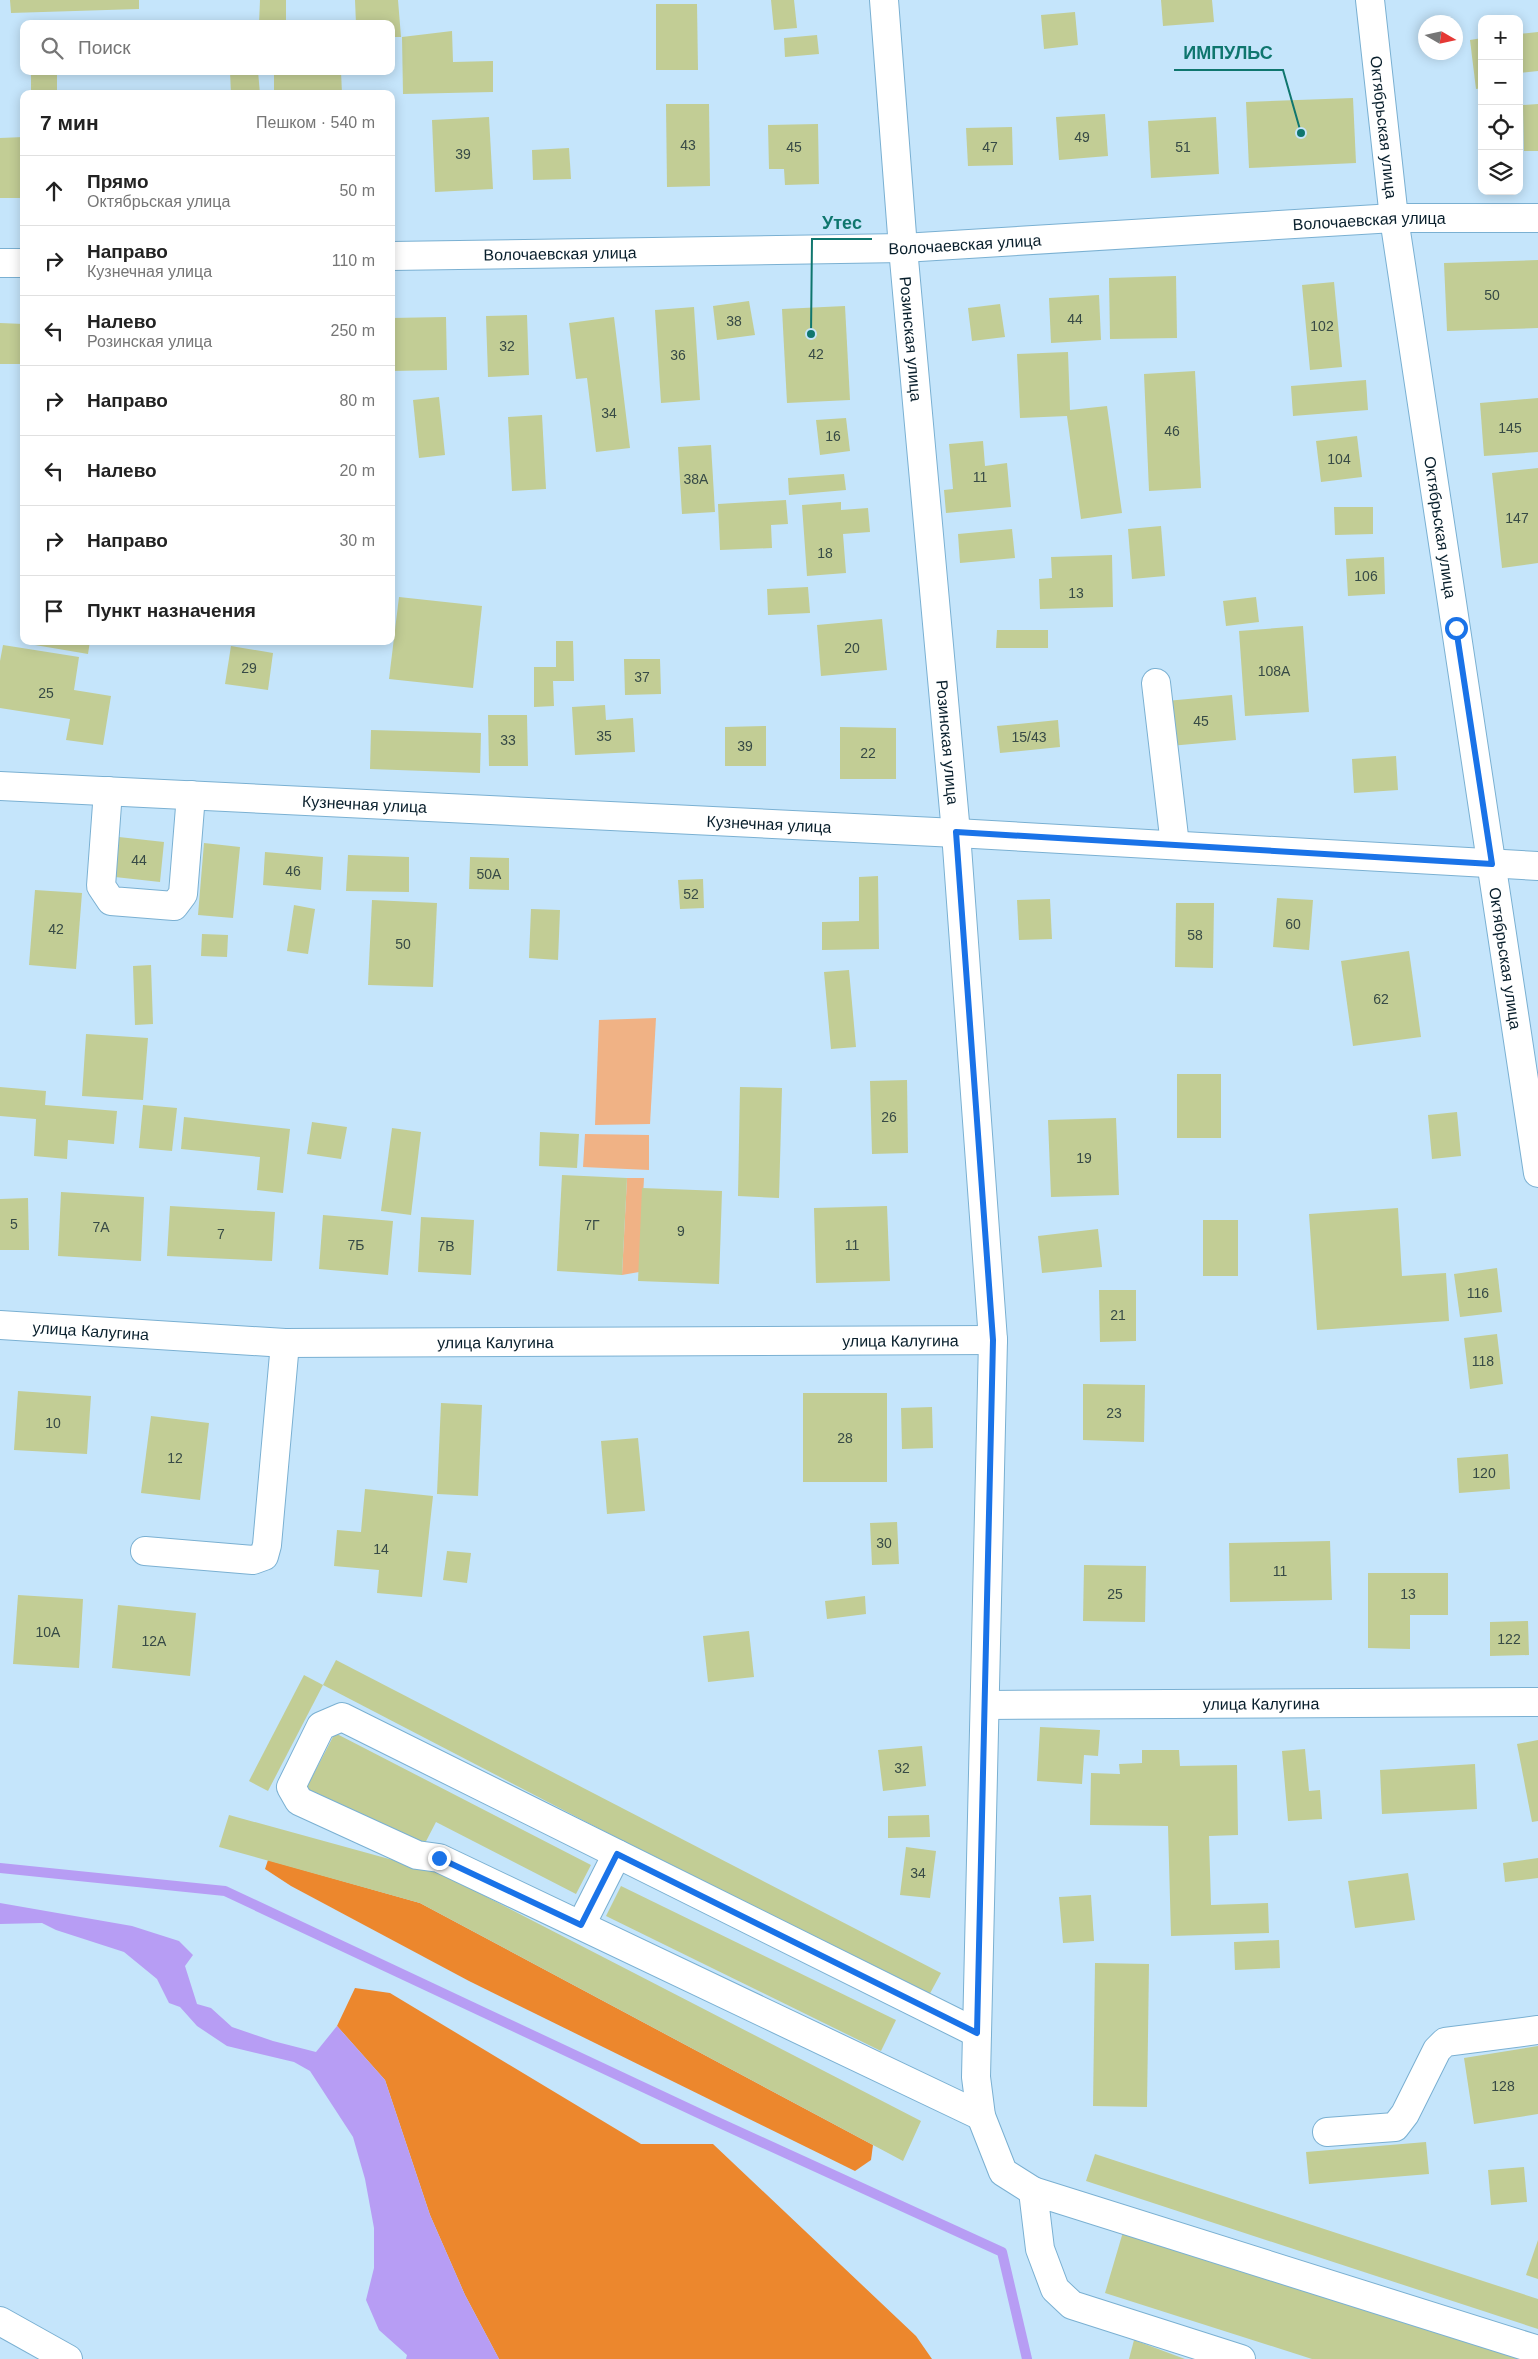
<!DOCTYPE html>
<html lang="ru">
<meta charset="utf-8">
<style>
body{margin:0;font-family:Arial,sans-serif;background:#f2f2f2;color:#222}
.controls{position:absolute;right:15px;top:15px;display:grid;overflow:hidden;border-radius:10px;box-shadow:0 2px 12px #0003}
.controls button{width:45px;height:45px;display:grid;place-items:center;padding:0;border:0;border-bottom:1px solid #e0e0e0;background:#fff;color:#222;font:25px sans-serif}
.compass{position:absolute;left:1418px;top:15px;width:45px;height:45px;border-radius:50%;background:#fff;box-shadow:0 2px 12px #0003;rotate:99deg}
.stop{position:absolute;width:15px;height:15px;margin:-11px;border:4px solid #1a73e8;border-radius:50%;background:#fff}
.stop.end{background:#1a73e8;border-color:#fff;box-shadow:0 1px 5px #0008}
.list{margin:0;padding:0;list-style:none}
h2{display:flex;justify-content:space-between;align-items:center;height:65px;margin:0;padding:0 20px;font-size:21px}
h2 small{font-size:16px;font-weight:400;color:#767676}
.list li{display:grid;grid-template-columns:32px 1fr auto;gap:15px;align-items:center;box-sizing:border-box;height:70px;padding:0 20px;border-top:1px solid #e0e0e0}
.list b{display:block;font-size:19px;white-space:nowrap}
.list p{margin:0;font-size:16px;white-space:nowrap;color:#767676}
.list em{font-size:16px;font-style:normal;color:#767676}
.icon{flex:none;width:28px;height:28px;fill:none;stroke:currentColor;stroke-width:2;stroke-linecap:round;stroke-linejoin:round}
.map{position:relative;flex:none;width:1538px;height:2359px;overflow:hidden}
.search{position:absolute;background:#fff;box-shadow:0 2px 12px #0003;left:20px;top:20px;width:375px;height:55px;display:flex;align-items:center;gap:12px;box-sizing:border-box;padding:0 18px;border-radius:10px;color:#767676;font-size:19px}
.panel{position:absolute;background:#fff;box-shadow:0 2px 12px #0003;left:20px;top:90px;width:375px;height:555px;border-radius:10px}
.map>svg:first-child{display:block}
</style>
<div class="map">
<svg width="1538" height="2359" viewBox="0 0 1538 2359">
<rect width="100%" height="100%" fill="#c5e5fb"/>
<g fill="#f0b285">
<polygon points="656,1018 650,1124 595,1125 599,1020"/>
<polygon points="585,1134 649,1135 649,1170 583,1167"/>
<polygon points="627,1178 644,1178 639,1272 622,1275"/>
</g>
<g fill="#ec872d">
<polygon points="268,1860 420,1903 873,2145 871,2160 855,2171 469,1981 291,1886 265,1869"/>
<polygon points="355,1988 390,1993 641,2144 713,2144 916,2336 932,2359 499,2359 465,2295 430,2215 385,2080 337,2026"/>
</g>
<polygon fill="#b79df4" points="0,1903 132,1926 179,1941 193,1955 185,1966 197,2004 211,2008 232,2027 273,2041 316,2052 337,2026 385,2080 430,2215 465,2295 499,2359 406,2359 407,2355 379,2330 366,2300 374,2268 374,2228 365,2179 353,2137 310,2071 294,2062 227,2046 197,2026 180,2007 169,2003 157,1979 124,1952 56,1930 42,1923 0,1924"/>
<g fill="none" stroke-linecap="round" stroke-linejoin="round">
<polyline stroke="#b79df4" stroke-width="10" points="0,1868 225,1891 711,2119 1002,2252 1027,2359"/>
</g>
<g fill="#c2cd95">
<polygon points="10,0 139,0 139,9 11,13"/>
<polygon points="260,0 286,0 286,24 259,24"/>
<polygon points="355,0 398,0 401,37 391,37 391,24 356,24"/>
<polygon points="771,0 794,0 797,28 774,30"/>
<polygon points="1161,0 1212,0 1214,22 1163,26"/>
<polygon points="656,4 697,4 698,70 656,70"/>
<polygon points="1075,12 1078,45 1044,49 1041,15"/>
<polygon points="452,31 453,62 493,61 493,92 403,94 402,37"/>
<polygon points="1538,32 1538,71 1519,73 1519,34"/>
<polygon points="817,35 819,54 785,57 784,38"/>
<polygon points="1482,38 1482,88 1476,89 1470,40"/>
<rect x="31" y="71" width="26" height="23"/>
<polygon points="230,71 258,71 260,94 231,94"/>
<polygon points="274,71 341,71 342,94 274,94"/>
<polygon points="1353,98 1356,163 1249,168 1246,102"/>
<polygon points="666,104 709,104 710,186 667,187"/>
<polygon points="1538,104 1538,151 1524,151 1523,105"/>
<polygon points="1105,114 1108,156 1059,160 1056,117"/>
<polygon points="489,117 493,189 435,192 432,120"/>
<polygon points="1216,117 1219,174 1151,178 1148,121"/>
<polygon points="818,124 819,184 785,185 784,169 769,169 768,125"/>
<polygon points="1012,127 1013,165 968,166 966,128"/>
<polygon points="24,137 24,198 0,198 0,138"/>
<polygon points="569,148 571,179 533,180 532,150"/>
<polygon points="1538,260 1538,328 1447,331 1444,263"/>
<polygon points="1176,276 1177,338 1110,339 1109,278"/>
<polygon points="1334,282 1342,367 1310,370 1302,285"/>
<polygon points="1099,295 1101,340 1051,343 1049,298"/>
<polygon points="749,301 755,335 717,340 713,306"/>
<polygon points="1000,304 1005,337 972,341 968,308"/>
<polygon points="845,306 850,400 787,403 782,309"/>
<polygon points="694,307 700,400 661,403 655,310"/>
<polygon points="527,315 529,375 488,377 486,316"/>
<polygon points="446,317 447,370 391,371 391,318"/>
<polygon points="614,317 630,448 596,452 587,378 576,379 569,323"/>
<polygon points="0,323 24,324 24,364 0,364"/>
<polygon points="1068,352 1070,410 1107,406 1122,513 1081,519 1067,416 1020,418 1017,354"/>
<polygon points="1195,371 1201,488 1149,491 1144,374"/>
<polygon points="1366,380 1368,410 1293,416 1291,386"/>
<polygon points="22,389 24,389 24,456 20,456"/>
<polygon points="439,397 445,455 419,458 413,400"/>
<polygon points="1538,398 1538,452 1484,456 1480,403"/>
<polygon points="542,415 546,489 512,491 508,417"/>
<polygon points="846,418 850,451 820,455 816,420"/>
<polygon points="1357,436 1362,477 1321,482 1316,441"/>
<polygon points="983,441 985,466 1007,463 1011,507 946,513 944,490 953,489 949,444"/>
<polygon points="711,445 715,512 682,514 678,447"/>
<polygon points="1538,468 1538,563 1502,568 1492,473"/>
<polygon points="844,474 846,490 789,495 788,478"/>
<polygon points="786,500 788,524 771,525 772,548 720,550 718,504"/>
<polygon points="841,502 841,510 868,508 870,532 843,534 846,573 807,576 802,505"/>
<polygon points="1334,507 1373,507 1373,534 1335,535"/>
<polygon points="1161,526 1165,576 1132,579 1128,529"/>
<polygon points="1012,529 1015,558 960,563 958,534"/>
<polygon points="1112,555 1113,607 1040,609 1039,579 1052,578 1051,557"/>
<polygon points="1384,557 1385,594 1348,596 1346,559"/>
<polygon points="808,587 810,613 768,615 767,589"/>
<polygon points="399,597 482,606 473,688 389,679"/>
<polygon points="1256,597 1259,622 1226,626 1223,601"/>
<polygon points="882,619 887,670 821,676 817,625"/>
<polygon points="1303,626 1309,712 1245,716 1239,631"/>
<polygon points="997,630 1048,630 1048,648 996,648"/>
<polygon points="29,641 90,641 88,654 29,644"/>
<polygon points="556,641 573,641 574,681 553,681 554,706 534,707 534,667 556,667"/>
<polygon points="3,645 79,657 74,690 111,696 103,745 66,740 70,719 0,708 0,661"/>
<polygon points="231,646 273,653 268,690 225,684"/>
<polygon points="624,659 660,659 661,694 625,695"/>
<polygon points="1232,695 1236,740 1170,746 1166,701"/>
<polygon points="605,705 606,720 633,718 635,752 575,755 572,707"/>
<polygon points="488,715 527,715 528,766 489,766"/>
<polygon points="1058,720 1060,747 1000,753 997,726"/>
<polygon points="766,726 766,766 725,766 725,727"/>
<polygon points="840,727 896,728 896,779 840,779"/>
<polygon points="371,730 481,733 480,773 370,769"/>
<polygon points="1396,756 1398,790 1354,793 1352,759"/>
<polygon points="119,837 164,842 160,882 115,877"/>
<polygon points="204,843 240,847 233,918 198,915"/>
<polygon points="265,852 323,857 321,890 263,885"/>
<polygon points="348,855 409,857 409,892 346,891"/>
<polygon points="470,857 509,858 509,890 469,889"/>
<polygon points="878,876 879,949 822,950 822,922 859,921 859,877"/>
<polygon points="703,879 704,908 680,909 678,880"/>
<polygon points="35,890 82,893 76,969 29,965"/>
<polygon points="1277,898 1313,900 1309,950 1273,947"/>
<polygon points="1050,899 1052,939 1019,940 1017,900"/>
<polygon points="372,900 437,903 433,987 368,985"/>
<polygon points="1176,903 1214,903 1213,968 1175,967"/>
<polygon points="294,905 315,909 308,954 287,951"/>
<polygon points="531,909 560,910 558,960 529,958"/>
<polygon points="202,934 228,935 227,957 201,956"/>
<polygon points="1409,951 1421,1037 1353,1046 1341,961"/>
<polygon points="151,965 153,1024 135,1025 133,966"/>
<polygon points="849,970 856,1047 831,1049 824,972"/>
<polygon points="86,1034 148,1038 143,1100 82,1096"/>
<rect x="1177" y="1074" width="44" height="64"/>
<polygon points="907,1080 908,1153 872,1154 870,1081"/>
<polygon points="0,1087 46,1091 45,1105 117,1111 114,1144 68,1140 67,1159 34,1156 36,1119 0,1116"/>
<polygon points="740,1087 782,1088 779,1198 738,1196"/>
<polygon points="143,1105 177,1108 172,1151 139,1148"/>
<polygon points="1457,1112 1461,1156 1432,1159 1428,1115"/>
<polygon points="184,1117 290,1129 283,1193 257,1190 260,1157 181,1149"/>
<polygon points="1116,1118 1119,1195 1051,1197 1048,1120"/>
<polygon points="312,1122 347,1127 341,1159 307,1154"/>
<polygon points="392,1128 421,1132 411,1215 381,1211"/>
<polygon points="540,1132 579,1134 577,1168 539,1166"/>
<polygon points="562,1175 627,1178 622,1275 557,1271"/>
<polygon points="642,1188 722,1191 719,1284 638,1281"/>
<polygon points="61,1192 144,1197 141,1261 58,1256"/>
<polygon points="28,1198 29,1250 0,1250 0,1199"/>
<polygon points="170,1206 275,1212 272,1261 167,1256"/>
<polygon points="887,1206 890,1281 816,1283 814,1208"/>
<polygon points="1398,1208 1402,1276 1446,1273 1449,1321 1317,1330 1309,1214"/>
<polygon points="323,1215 393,1221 388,1275 319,1269"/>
<polygon points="421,1217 474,1220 471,1275 418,1272"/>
<rect x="1203" y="1220" width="35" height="56"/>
<polygon points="1098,1229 1102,1267 1042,1273 1038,1236"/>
<polygon points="1497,1268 1502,1312 1460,1317 1454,1274"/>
<polygon points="1099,1290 1136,1290 1136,1341 1100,1342"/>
<polygon points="1497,1334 1503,1384 1470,1389 1464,1338"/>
<polygon points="1083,1384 1145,1385 1144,1442 1083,1440"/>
<polygon points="18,1391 91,1396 87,1454 14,1450"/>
<rect x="803" y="1393" width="84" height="89"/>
<polygon points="441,1403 482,1405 478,1496 437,1494"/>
<polygon points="932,1407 933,1448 902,1449 901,1408"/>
<polygon points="151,1416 209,1423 200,1500 141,1493"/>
<polygon points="638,1438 645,1511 607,1514 601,1441"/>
<polygon points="1508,1454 1510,1489 1459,1493 1457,1458"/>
<polygon points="365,1489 433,1496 422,1597 377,1593 379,1570 334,1566 337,1530 361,1532"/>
<polygon points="897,1522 899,1564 872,1565 870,1523"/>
<polygon points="1330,1541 1332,1600 1230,1602 1229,1543"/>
<polygon points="447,1551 471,1553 467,1583 443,1580"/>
<polygon points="1084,1565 1146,1566 1145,1622 1083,1621"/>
<polygon points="1368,1573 1448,1573 1448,1615 1410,1615 1410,1649 1368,1648"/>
<polygon points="18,1595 83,1599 79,1668 13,1664"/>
<polygon points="865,1596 866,1614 827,1619 825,1601"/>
<polygon points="118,1605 196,1613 190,1676 112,1668"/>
<polygon points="1528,1621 1529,1655 1490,1656 1490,1622"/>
<polygon points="749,1631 754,1677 708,1682 703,1636"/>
<polygon points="336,1660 941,1973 927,1999 323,1685"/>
<polygon points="304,1675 323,1685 268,1791 249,1781"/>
<polygon points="1040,1727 1100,1730 1098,1756 1084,1755 1082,1784 1037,1781"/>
<polygon points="335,1733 591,1865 576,1894 436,1822 422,1849 306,1789"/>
<polygon points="1538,1740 1538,1821 1532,1822 1517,1744"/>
<polygon points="922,1746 926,1786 883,1791 878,1750"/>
<polygon points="1305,1749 1309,1791 1320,1790 1322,1819 1288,1821 1282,1751"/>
<polygon points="1142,1750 1179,1750 1180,1766 1237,1765 1238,1835 1209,1836 1211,1905 1268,1903 1269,1933 1171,1936 1168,1826 1090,1825 1091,1773 1120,1774 1119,1764 1142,1763"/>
<polygon points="1475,1764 1477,1809 1382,1814 1380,1770"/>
<polygon points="229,1815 440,1873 921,2121 903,2161 420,1903 219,1847"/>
<polygon points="929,1815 930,1837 888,1838 888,1816"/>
<polygon points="906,1847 936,1851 930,1898 900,1895"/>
<polygon points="1538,1858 1538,1878 1505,1882 1503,1863"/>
<polygon points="1408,1873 1415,1920 1355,1928 1348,1881"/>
<polygon points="621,1886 896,2020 881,2051 606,1916"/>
<polygon points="1091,1895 1094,1941 1063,1943 1059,1897"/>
<polygon points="1279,1940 1280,1968 1235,1970 1234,1942"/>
<polygon points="1095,1963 1149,1964 1147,2107 1093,2106"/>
<polygon points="1538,2046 1538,2114 1474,2124 1464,2058"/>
<polygon points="1426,2142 1429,2174 1309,2184 1306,2152"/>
<polygon points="1095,2154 1538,2299 1538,2329 1086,2181"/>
<polygon points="1524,2167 1527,2202 1491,2205 1488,2170"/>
<polygon points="1123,2232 1519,2359 1312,2359 1105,2293"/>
<polygon points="1538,2240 1538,2279 1526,2275"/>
<polygon points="1134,2340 1185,2359 1129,2359"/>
</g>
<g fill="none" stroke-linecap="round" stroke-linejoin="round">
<defs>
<g id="minor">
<path id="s1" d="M884 0 903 248 956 833 993 1340 976 2077 981 2116 1003 2172 1033 2191"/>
<path id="s2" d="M1370 0 1394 218 1538 1173"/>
<path id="s3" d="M391 256 903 248 1394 218H1538"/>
<polyline points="0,263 24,263"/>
<polyline points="1156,683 1175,845"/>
<path id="s4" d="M0 786 956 833 1538 866"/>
<polyline points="108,791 101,886 111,901 174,906 183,894 191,795"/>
<path id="s5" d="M0 1325 285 1343 993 1340"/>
<polyline points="145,1551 253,1560 264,1556 267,1545 285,1343"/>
<path id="s6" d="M985 1705 1538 1702"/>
<polyline points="581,1925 617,1854"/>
<polyline points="977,2033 342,1717 321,1726 291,1787 299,1801 417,1855 439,1858 981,2116"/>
<polyline points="1327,2132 1395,2127 1405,2114 1437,2050 1445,2042 1538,2030"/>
<polyline points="0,2321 68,2359"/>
<polyline points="1241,2359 1072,2305 1055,2289 1040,2249 1033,2191 1538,2350"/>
</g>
</defs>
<use href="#minor" stroke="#7ab0d2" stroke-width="30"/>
<use href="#minor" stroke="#fff" stroke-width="28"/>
</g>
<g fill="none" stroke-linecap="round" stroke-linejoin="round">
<polyline stroke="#1a73e8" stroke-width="6" points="439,1858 581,1925 617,1854 977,2033 993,1340 956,832 1492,864 1456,628"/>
</g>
<g text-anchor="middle" stroke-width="4" stroke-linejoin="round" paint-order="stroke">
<g font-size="14" fill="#374a46">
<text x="1082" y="142">49</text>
<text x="688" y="150">43</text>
<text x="794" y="152">45</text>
<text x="990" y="152">47</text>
<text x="1183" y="152">51</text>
<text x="463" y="159">39</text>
<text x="1492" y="300">50</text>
<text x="1075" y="324">44</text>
<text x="734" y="326">38</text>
<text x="1322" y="331">102</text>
<text x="507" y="351">32</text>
<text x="816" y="359">42</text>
<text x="678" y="360">36</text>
<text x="609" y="418">34</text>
<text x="1510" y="433">145</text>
<text x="1172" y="436">46</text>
<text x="833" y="441">16</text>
<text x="1339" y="464">104</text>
<text x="980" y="482">11</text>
<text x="696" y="484">38А</text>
<text x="1517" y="523">147</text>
<text x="825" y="558">18</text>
<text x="1366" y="581">106</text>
<text x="1076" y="598">13</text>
<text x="852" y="653">20</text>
<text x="249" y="673">29</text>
<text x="1274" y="676">108А</text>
<text x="642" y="682">37</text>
<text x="46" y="698">25</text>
<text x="1201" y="726">45</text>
<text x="604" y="741">35</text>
<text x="1029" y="742">15/43</text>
<text x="508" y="745">33</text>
<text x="745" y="751">39</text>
<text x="868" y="758">22</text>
<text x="139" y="865">44</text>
<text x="293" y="876">46</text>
<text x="489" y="879">50А</text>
<text x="691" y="899">52</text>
<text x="1293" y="929">60</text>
<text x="56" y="934">42</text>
<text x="1195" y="940">58</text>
<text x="403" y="949">50</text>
<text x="1381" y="1004">62</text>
<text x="889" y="1122">26</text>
<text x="1084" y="1163">19</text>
<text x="14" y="1229">5</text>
<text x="592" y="1230">7Г</text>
<text x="101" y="1232">7А</text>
<text x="681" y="1236">9</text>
<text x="221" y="1239">7</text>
<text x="356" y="1250">7Б</text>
<text x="852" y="1250">11</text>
<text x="446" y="1251">7В</text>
<text x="1478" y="1298">116</text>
<text x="1118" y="1320">21</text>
<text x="1483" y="1366">118</text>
<text x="1114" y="1418">23</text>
<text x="53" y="1428">10</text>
<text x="845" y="1443">28</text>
<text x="175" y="1463">12</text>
<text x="1484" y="1478">120</text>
<text x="884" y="1548">30</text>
<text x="381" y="1554">14</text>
<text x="1280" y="1576">11</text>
<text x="1115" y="1599">25</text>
<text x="1408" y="1599">13</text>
<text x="48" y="1637">10А</text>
<text x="1509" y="1644">122</text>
<text x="154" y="1646">12А</text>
<text x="902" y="1773">32</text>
<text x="918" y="1878">34</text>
<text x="1503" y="2091">128</text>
</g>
<g font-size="16" fill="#091f2c" stroke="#c5e5fb">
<text dy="6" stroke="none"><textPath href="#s2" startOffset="128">Октябрьская улица</textPath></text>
<text dy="6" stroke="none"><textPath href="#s3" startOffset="979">Волочаевская улица</textPath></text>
<text dy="6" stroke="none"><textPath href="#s3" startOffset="574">Волочаевская улица</textPath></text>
<text dy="6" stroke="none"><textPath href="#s3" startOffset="169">Волочаевская улица</textPath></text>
<text dy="6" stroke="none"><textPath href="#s1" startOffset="340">Розинская улица</textPath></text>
<text dy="6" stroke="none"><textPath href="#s2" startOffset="532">Октябрьская улица</textPath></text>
<text dy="6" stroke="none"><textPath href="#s1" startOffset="745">Розинская улица</textPath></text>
<text dy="6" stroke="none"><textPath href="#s4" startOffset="365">Кузнечная улица</textPath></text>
<text dy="6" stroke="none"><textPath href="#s4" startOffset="770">Кузнечная улица</textPath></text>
<text dy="6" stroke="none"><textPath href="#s2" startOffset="968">Октябрьская улица</textPath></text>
<text dy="6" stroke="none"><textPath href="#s5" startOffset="91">улица Калугина</textPath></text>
<text dy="6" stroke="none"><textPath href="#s5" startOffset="901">улица Калугина</textPath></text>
<text dy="6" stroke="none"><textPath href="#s5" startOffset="496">улица Калугина</textPath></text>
<text dy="6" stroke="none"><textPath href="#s6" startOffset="276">улица Калугина</textPath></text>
</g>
</g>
<path fill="none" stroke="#0f766e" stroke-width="2" d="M1301 133L1283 70H1174M811 334L812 239H872"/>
<g fill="#0f766e" stroke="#c5e5fb" stroke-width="2">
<circle cx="1301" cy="133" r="5"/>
<circle cx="811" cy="334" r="5"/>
</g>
<g font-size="18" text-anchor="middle" font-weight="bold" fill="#0f766e" stroke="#c5e5fb" stroke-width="4" stroke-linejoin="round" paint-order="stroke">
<text x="1228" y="59">ИМПУЛЬС</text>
<text x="842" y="229">Утес</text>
</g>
</svg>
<div class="controls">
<button>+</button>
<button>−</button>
<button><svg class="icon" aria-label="locate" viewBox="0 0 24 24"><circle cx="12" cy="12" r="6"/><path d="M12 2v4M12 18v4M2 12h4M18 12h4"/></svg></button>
<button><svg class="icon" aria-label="layers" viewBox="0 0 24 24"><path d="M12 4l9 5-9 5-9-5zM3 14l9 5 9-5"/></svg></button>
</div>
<svg class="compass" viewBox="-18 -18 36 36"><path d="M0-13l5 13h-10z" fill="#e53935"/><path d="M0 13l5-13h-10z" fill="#767676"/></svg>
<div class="stop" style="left:1456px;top:628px"></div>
<div class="stop end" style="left:439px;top:1858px"></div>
<div class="search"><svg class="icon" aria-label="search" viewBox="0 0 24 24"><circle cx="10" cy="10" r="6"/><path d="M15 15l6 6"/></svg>Поиск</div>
<section class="panel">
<h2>7 мин<small>Пешком · 540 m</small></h2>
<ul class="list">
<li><svg class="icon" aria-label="ahead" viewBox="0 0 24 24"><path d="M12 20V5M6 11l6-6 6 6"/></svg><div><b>Прямо</b><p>Октябрьская улица</p></div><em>50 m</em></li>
<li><svg class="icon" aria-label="right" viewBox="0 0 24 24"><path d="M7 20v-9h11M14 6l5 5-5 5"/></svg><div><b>Направо</b><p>Кузнечная улица</p></div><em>110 m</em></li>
<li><svg class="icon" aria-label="left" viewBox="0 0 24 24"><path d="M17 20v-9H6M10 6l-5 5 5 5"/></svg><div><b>Налево</b><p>Розинская улица</p></div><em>250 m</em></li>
<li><svg class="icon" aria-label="right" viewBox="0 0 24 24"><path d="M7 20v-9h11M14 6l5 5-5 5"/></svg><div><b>Направо</b></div><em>80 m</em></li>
<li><svg class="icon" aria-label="left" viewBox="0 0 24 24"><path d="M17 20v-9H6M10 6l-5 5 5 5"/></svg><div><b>Налево</b></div><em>20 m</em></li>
<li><svg class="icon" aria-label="right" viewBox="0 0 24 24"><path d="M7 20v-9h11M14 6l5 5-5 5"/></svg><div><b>Направо</b></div><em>30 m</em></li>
<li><svg class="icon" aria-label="arrive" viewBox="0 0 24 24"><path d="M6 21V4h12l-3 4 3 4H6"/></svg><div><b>Пункт назначения</b></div></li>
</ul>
</section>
</div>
